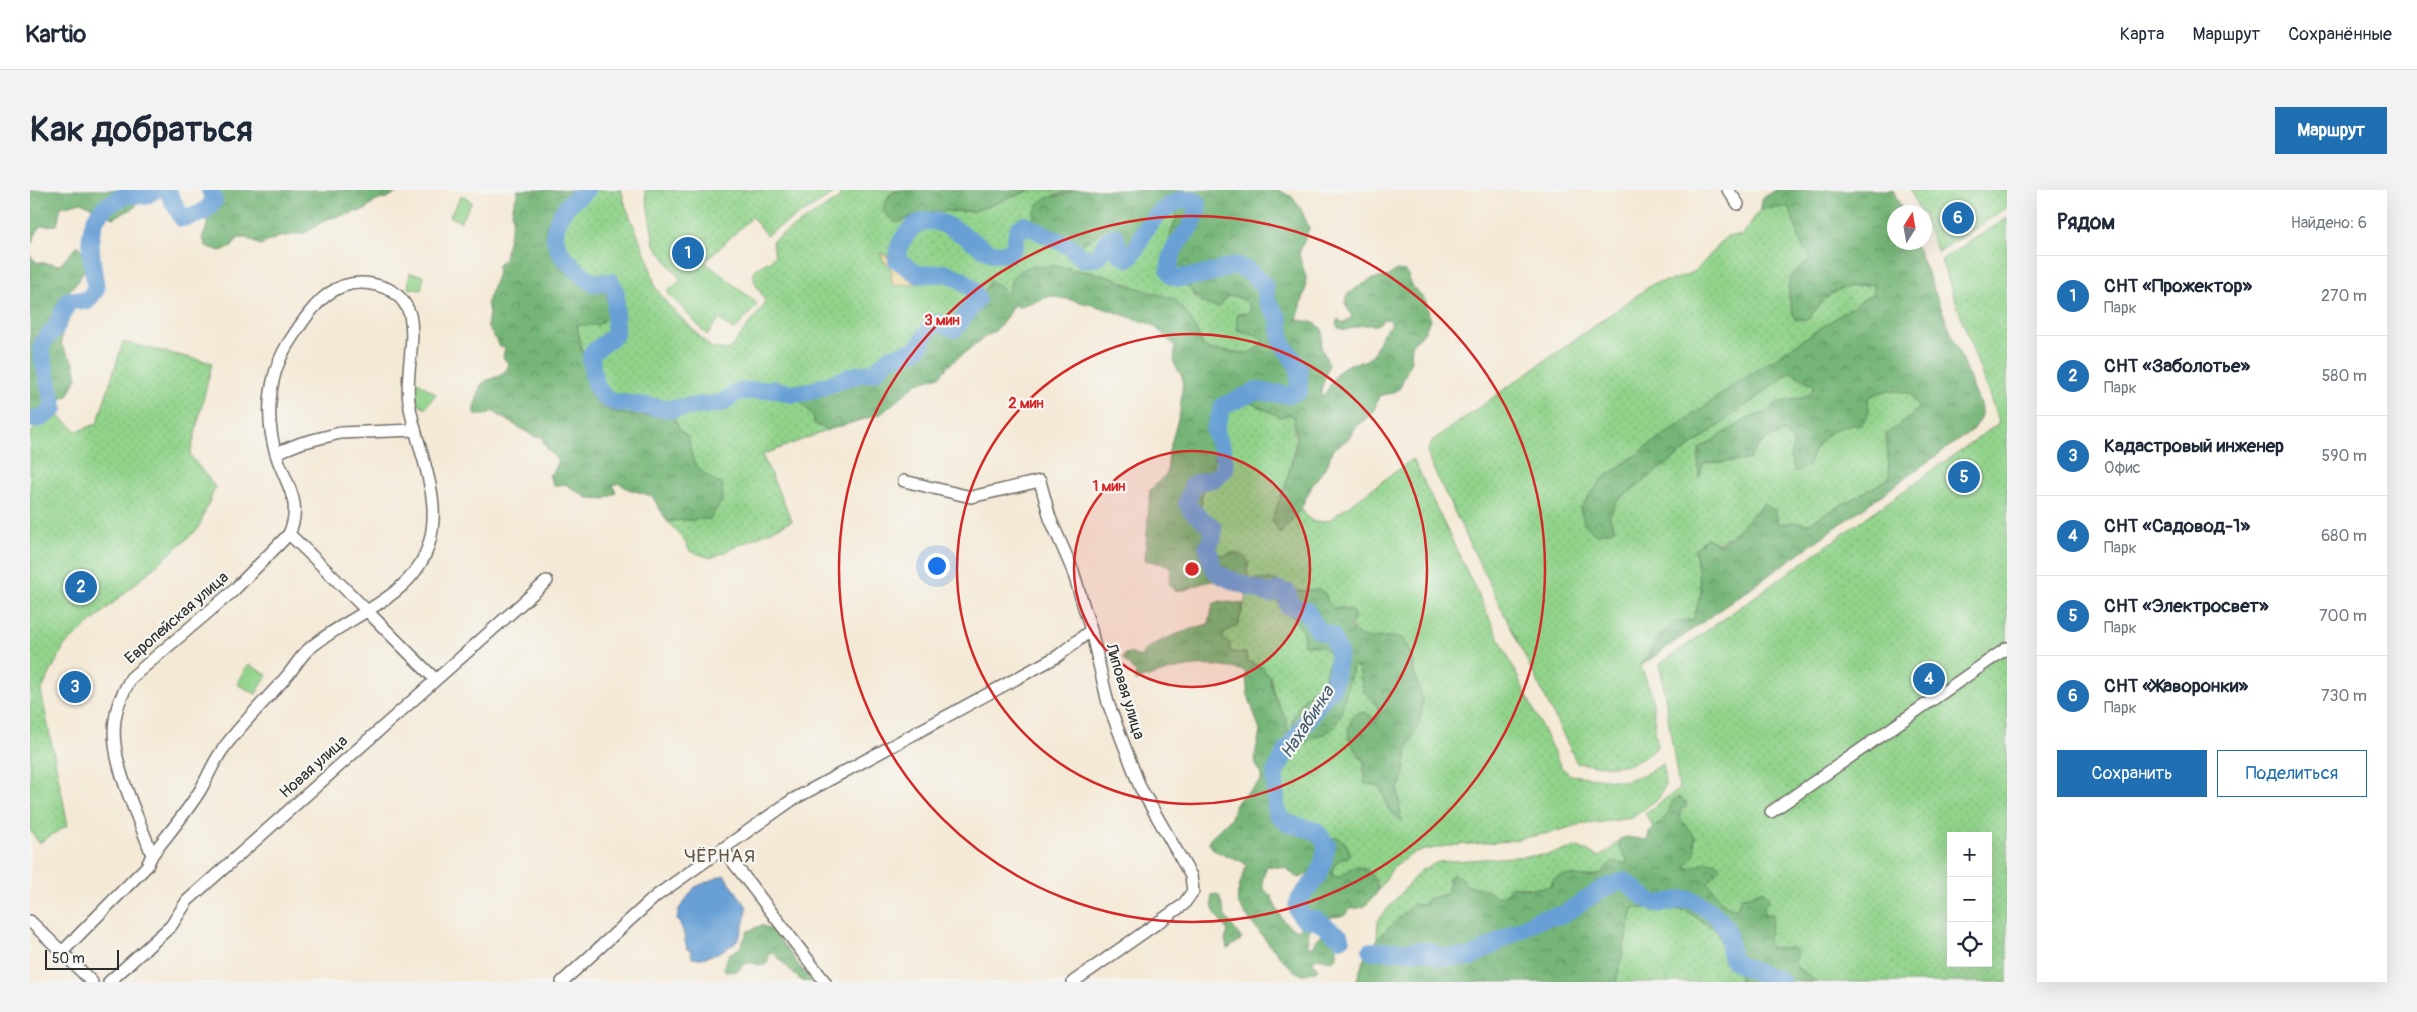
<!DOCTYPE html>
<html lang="ru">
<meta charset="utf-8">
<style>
body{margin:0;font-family:Pangolin,sans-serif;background:#f2f2f3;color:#1f2937}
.controls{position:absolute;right:15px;bottom:15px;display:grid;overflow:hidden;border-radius:0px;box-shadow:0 5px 20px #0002}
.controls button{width:45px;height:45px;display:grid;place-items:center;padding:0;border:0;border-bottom:1px solid #e0e1e3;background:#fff;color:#1f2937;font:25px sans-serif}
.compass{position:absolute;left:1857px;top:15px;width:45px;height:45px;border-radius:50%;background:#fff;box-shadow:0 5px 20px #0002;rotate:11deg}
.scale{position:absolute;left:15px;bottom:12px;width:74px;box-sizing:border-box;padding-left:5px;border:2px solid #2b2b2b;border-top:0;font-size:14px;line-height:18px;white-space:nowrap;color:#2b2b2b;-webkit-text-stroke:4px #f6f6f2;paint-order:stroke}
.you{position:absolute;left:906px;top:375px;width:18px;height:18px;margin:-12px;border:4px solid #fff;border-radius:50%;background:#1a73e8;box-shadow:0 0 0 8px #1a73e833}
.badge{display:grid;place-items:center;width:32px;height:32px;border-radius:50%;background:#1f6fb2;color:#fff;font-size:16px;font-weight:700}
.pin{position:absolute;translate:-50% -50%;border:2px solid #fff;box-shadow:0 1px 5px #0006}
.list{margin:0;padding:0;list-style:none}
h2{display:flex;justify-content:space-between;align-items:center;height:65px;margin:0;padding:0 20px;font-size:21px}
h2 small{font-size:16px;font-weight:400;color:#747a83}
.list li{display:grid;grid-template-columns:32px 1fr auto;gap:15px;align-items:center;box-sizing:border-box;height:80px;padding:0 20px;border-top:1px solid #e0e1e3}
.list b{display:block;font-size:19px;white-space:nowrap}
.list p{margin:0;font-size:16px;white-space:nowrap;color:#747a83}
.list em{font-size:16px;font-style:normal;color:#747a83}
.actions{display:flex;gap:10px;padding:15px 20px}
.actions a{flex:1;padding:11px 0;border:1px solid #1f6fb2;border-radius:0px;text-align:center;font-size:18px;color:#1f6fb2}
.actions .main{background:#1f6fb2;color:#fff}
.icon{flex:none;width:28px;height:28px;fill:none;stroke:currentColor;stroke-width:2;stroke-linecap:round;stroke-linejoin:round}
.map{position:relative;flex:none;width:1977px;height:792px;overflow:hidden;border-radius:0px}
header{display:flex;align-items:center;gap:30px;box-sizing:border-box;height:70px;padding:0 25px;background:#fff;border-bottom:1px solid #e0e1e3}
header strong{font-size:24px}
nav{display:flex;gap:28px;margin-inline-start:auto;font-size:18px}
.intro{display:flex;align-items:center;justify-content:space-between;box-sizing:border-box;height:120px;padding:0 30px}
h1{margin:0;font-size:35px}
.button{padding:12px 22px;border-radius:0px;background:#1f6fb2;color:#fff;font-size:18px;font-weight:700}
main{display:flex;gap:30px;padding:0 30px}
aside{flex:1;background:#fff;border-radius:0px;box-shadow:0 5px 20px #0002}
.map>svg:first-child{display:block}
</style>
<header>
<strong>Kartio</strong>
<nav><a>Карта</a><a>Маршрут</a><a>Сохранённые</a></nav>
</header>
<div class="intro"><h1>Как добраться</h1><a class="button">Маршрут</a></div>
<main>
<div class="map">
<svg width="1977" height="792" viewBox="0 0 1977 792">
<defs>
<pattern id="grass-dots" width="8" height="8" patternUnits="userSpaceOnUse" patternTransform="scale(1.25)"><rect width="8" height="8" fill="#91d38b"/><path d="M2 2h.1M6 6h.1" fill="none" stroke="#7db578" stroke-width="1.8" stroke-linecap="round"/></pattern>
<pattern id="forest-crowns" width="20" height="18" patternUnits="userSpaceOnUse" patternTransform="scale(1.25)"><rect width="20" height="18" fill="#74b577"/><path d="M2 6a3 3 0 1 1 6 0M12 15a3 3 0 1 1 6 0" fill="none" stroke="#5f9362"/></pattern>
<pattern id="sand-dots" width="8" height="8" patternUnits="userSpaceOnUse" patternTransform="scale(1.25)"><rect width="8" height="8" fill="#eeda9e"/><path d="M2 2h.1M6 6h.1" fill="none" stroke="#cb8" stroke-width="1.8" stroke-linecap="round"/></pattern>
</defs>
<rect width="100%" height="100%" fill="#f6f6f2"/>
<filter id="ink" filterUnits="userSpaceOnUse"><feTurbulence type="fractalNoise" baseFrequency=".02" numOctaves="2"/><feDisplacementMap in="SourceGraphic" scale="10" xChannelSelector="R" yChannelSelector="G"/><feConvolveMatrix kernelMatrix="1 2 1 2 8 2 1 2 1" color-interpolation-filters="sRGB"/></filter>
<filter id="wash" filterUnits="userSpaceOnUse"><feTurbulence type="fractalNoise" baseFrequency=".0096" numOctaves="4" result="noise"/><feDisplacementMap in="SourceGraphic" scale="20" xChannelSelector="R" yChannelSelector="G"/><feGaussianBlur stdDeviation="1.12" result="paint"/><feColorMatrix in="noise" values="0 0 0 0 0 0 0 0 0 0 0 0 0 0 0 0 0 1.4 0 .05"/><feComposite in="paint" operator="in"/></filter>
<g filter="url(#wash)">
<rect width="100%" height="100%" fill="#f4e9d6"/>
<g fill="url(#grass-dots)" stroke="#5e7f5b" fill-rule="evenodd">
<path d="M547 0H591L596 17 619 72 625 97 636 112 676 153 682 158 699 160 735 114C733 100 720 95 725 79L740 71 745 65 742 51 810 8 809 0H870L859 5 866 33 885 25 906 21H945L1001 0H1045L1024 5 1016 43 1041 49 1049 55C1061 51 1068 42 1079 36L1085 46 1113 56 1116 40 1131 21 1145 20 1147 28 1141 42 1138 70 1147 76 1155 78 1153 92 1161 100 1166 109C1184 107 1211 99 1221 118L1207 140 1228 145 1233 150C1225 168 1212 162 1196 161 1186 160 1182 161 1173 156L1168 142 1109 99 1080 86 1026 76 1013 77 978 105 967 94 956 97 934 136 925 144H900L891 161 878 169 860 173 838 191 823 190 789 204 769 208 783 226 785 234 798 240 732 265 762 331 681 368 660 361 653 348 637 331 680 329 692 295C670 283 660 274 659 248L650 240 643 226C617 226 569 229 558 202L564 199 551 158 547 135 580 124 576 104 556 95 540 82 531 81 517 50 520 24ZM850 64 865 67 870 73C880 74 887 81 897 82L895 91C880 98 865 91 860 75L855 73Z"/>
<polygon points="615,0 801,0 802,5 736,45 722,27 675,72 728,114 704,141 689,129 677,145 637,102 651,90 624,54"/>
<polygon points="1880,0 1977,0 1977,18 1908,62 1895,33 1894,22 1890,22"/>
<path d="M1745 17H1760C1762 31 1769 42 1772 57L1783 66C1772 80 1763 82 1758 101L1779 129C1799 98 1810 97 1845 94L1842 104 1700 198 1571 290 1550 319 1585 339 1579 326 1587 311 1761 182 1786 197 1776 207 1747 213 1736 223 1720 227 1670 259 1669 286 1674 273 1719 270C1727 254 1736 248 1753 242L1764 252 1760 267 1766 282 1778 275C1788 247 1801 235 1831 235L1839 222 1838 208C1854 199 1864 199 1882 204L1889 217C1879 232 1869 234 1856 244L1860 288 1777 334 1763 332 1748 335 1733 314C1707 341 1704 350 1665 359L1671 403 1663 431C1633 430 1625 454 1611 476L1622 505 1627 557C1603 581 1579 577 1547 573L1400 272 1398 260 1403 250 1623 94C1636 91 1652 89 1664 81 1676 73 1685 56 1697 46H1712L1730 19Z"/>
<path d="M1977 28V792H1771L1658 694 1615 623 1649 599 1630 474 1969 233 1911 70ZM1921 646H1958V773H1921Z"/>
<polygon points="93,152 182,173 160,265 185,297 168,339 34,456 11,501 38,635 9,653 0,640 0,243 22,220 47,241 67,234"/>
<path d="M1210 208 1251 227 1259 224 1265 228 1264 241 1267 247 1254 303 1247 317 1250 344 1271 318C1281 332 1282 335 1299 330L1383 269 1531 577 1540 585 1593 591 1613 585 1633 574 1635 595 1629 608 1602 628 1548 635 1524 642 1478 651 1416 656 1385 662 1364 676 1348 701 1347 691 1321 678 1310 687 1302 686C1302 674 1307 670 1318 667L1320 662 1315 652 1306 647 1298 651 1295 650V644L1292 638 1287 637 1284 633 1272 635 1261 640 1253 633 1254 609 1248 592V585L1258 563 1259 541 1244 505 1240 486 1235 483 1234 478 1217 471 1216 463 1200 462 1193 449 1194 443 1208 435 1217 403C1246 397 1269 432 1279 455L1287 454 1295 458 1302 468 1297 476 1294 495 1283 499 1262 529V545L1295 544 1310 525 1323 476 1329 478 1333 500 1347 516 1350 523 1325 562 1335 573 1333 580 1350 596 1359 620 1371 630 1368 599 1374 586 1377 559 1389 534 1393 510 1384 483 1383 470 1373 448C1339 442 1326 463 1315 418H1304L1298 412 1295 403 1282 400 1268 401 1245 390 1220 389 1217 382 1219 372 1203 362 1194 366 1183 362 1177 338 1170 327 1172 303 1180 290 1185 263 1182 250 1192 216Z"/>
<polygon points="1590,649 1589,656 1597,670 1595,674 1577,676 1571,684 1555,687 1541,685 1522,696 1501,699 1491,696 1468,707 1418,688 1419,699 1416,705 1398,709 1392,715 1384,714 1347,749 1348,730 1390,681 1408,672 1516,665 1548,657 1569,667 1580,660"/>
<polygon points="1603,718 1655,720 1688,741 1694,771 1710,785 1710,792 1586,792"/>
</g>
<g fill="url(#forest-crowns)" stroke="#507051">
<polygon points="0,0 119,0 104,18 83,28 51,12 31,17 27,35 10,36 0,56"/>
<polygon points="186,0 372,0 357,8 346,11 335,20 297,29 275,43 249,47 230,55 216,48 208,48 202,57 190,61 176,56 172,47 176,40 179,21 189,17 191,9"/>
<path d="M488 0H547C535 15 507 28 519 52 524 63 530 68 531 81L540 82 556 95 576 104 581 124 568 135H547L551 158 564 199 559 202C569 229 617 226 643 226L650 240 659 248C660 274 670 283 693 295L692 311 680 329 637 331 622 306 598 299 589 293 583 295 586 303 575 309 558 308 535 294 524 296 519 285 524 281 528 272C522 262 513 258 512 246L505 247 462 221 456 225H445C443 216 445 214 448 206 449 202 449 198 451 195 461 184 471 192 479 175L473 167 475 157 470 156 457 136 459 123 457 112 468 83 467 76 474 69 483 29C480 17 486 11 488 0Z"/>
<polygon points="870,0 1001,0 945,21 906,21 885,25 866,33 852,20 859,5"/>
<path d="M1045 0H1248L1262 7 1271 19 1279 38 1269 64 1276 87 1275 102 1267 130C1277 131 1287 131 1293 141L1291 157 1299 174 1291 200V207C1300 201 1302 187 1311 179 1320 170 1335 176 1343 164 1350 153 1348 144 1361 136V130L1354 129 1347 135H1332L1315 140 1308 138 1306 133 1308 129 1313 133 1322 127 1315 113 1318 103 1342 89 1357 87 1366 80 1376 81 1383 97 1396 111 1400 129 1395 142 1382 154 1381 170 1370 198 1362 203 1349 206 1343 223 1327 236 1318 249 1302 260 1298 274 1283 294 1271 318 1250 344 1242 330C1252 302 1262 281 1267 251 1268 244 1263 236 1265 228L1259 224 1251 227 1210 208 1192 216 1182 250 1185 263 1183 275 1180 290 1172 303 1170 327 1177 338 1183 362 1194 366C1206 361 1211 362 1219 372L1217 382 1220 389 1245 390 1268 401 1289 400 1295 403 1298 412 1304 418 1321 419 1325 428 1319 437 1331 447 1373 448 1383 470 1384 483 1393 510 1389 534 1377 559 1374 586 1368 599 1371 631 1359 620 1350 596 1335 594V573L1320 552 1318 540 1322 527 1327 523 1336 522 1346 531 1350 523 1347 516 1333 500 1329 478 1323 476 1310 526 1304 537 1295 544 1285 546 1271 557 1267 556C1255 531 1269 505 1294 494L1297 476 1302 468C1290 450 1290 458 1274 455V444L1264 427C1248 422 1252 413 1241 405 1232 399 1215 403 1205 401L1201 395C1196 394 1191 391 1186 391 1170 390 1159 403 1144 400L1139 393 1141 381 1138 375 1115 370 1120 300 1137 283 1139 261 1150 222 1153 189 1144 173 1145 156 1123 135 1073 118 1046 111 1021 106 988 117 984 114C976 127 970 141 956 146L920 174 910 186 887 193 851 224 798 240 785 234 783 226 768 208 789 204 823 190 838 191 860 173 878 169 891 162 900 144 906 139 925 144 934 136 960 91 967 94 978 104 981 90 989 81 998 77 1026 76 1080 86 1092 93 1144 109 1159 126 1173 156C1182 161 1186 160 1196 161 1212 162 1225 168 1233 150L1228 145 1207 140V124L1219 123 1221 119C1216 108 1209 106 1197 106L1189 117C1166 115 1168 105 1153 91L1155 78 1147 76 1138 70 1141 42 1147 28 1145 20 1131 21 1116 40 1108 68 1099 66 1086 58 1085 46 1079 37C1067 42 1061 51 1049 55L1041 49 1016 43 1003 30C1007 1 1025 10 1045 0Z"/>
<path d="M1746 0H1863L1873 22H1864V52L1885 53 1951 217V227L1944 239 1611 476 1635 440 1648 430 1663 431 1671 403 1665 359 1676 348 1689 354 1702 346 1733 314 1746 321 1748 335 1763 332 1777 334 1860 288 1856 244C1869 234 1879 232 1888 217L1881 204C1864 199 1854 199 1838 208L1839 222 1831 235C1801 235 1788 247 1778 275L1765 282 1760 267 1764 252 1753 242C1736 248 1727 254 1719 270L1674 273 1669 288V259L1720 227 1736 223 1747 213 1776 207 1785 197 1774 188 1761 182 1587 311 1579 326 1585 339 1566 345 1554 333 1550 319 1571 290 1700 198 1842 104 1845 94C1810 97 1799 98 1779 129L1765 130C1762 118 1754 98 1762 86 1766 80 1776 74 1782 66L1772 57C1769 42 1762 31 1760 17L1730 19 1733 7Z"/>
<polygon points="48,55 55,66 55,78 48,92 36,104 31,154 44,173 47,188 38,206 24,212 0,236 0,65 6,72 30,75"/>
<path d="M1190 411 1213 414 1208 435 1194 443 1193 449 1200 453V462L1216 463 1217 471 1234 478 1235 483 1240 486C1239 509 1264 528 1257 551L1261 557 1248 585V592L1254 609 1253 633 1262 640 1272 635 1284 633 1294 640 1295 650 1298 651 1306 647 1315 652 1320 663 1318 667C1307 670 1302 674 1302 686L1310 687C1314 685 1317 681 1320 679 1335 670 1347 690 1348 701 1339 713 1335 719 1320 719L1314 726 1301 727 1287 737 1282 735 1275 723 1283 693 1288 690 1290 677 1270 688 1266 687 1256 678 1237 676C1235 683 1230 692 1234 699 1236 702 1240 704 1242 708 1248 721 1252 735 1267 740L1275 736 1280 738 1277 755 1283 758C1287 748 1289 743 1301 745L1307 753V767L1302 771 1286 768 1283 772 1288 779 1287 781C1280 782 1274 786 1268 783 1258 779 1212 723 1208 713 1205 701 1214 686 1216 675 1205 664 1186 668 1179 653L1180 648 1201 628 1205 613 1231 591V582L1226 576 1225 565 1230 541 1218 505 1215 481C1168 470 1150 477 1105 491L1106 483 1093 469 1095 464 1099 463 1110 467C1117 453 1153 442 1168 437 1172 435 1175 436 1179 433L1183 414Z"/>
<path d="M1648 607 1657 612 1656 617 1650 620V628L1665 647C1662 662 1671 662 1656 675L1658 679 1677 672H1686L1690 678 1678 693 1694 714 1706 719 1711 707 1720 706 1732 700 1738 706 1739 711 1734 716V724H1743L1738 750 1740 757 1755 759 1762 757 1769 763 1764 770 1767 777 1787 792H1710V785L1694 771 1688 741 1655 720 1603 718 1586 792H1326L1335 766 1345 760 1347 749 1384 714 1392 715 1398 709 1416 704 1419 699 1418 688 1424 685 1433 689 1436 696 1453 698 1468 707 1475 705 1481 696 1501 699 1521 696 1523 689C1538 680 1554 692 1570 684 1575 682 1579 675 1584 671L1595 674 1597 670 1589 656 1590 649 1596 647 1617 650 1619 643 1638 624 1643 610Z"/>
<path d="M1185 704 1189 705 1195 726 1212 749 1198 759 1195 750 1198 741C1190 731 1179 719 1182 705Z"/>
<polygon points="732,735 743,741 778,787 785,792 771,791 742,762 738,763 738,772 734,776 722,773 714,774 708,781 695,782 694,776 699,764 710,758 718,741"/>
</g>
<path fill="url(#sand-dots)" stroke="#8c8264" d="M850 63 860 68 867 63V70C875 76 887 81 897 82L895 92C885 96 875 93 864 96L861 88 862 84 860 75 855 73Z"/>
<g fill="#91d38b" stroke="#5e7f5b">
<polygon points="432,5 442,12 430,32 420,26"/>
<polygon points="380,83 394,86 391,100 378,98"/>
<polygon points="385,190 406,204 395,218 384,210"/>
<polygon points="218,474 237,485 226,504 207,494"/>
</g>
<path fill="#67a0d6" stroke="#496680" d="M694 685 717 717C716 724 712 746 707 751 699 759 673 771 662 768L661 761 657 759C654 749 655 739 647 730L649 719 665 697Z"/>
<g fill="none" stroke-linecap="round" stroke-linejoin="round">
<g stroke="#67a0d6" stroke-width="18">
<path d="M137 0 152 28C167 25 176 24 184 10L180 0"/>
<path d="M556 0C551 6 543 9 538 15 508 50 535 72 563 93L581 92 586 103 585 145 563 162 561 166C562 184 565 206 584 212L640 219 692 213 707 202 743 199 762 204 781 201 826 185 845 182 859 168 881 162 889 157 902 134 908 133 925 139 947 109 944 101 932 90 916 83 889 85 867 70C867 58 871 51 878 42 902 11 939 53 964 64L979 63 984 56 988 39 995 35 1039 56 1053 69 1068 67 1079 49 1085 46 1090 64 1098 68C1107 62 1109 50 1114 42 1122 26 1151 0 1168 13 1167 33 1158 39 1147 54 1141 61 1141 71 1139 80L1142 86 1150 88 1177 84 1205 75 1217 80 1235 96 1237 111 1249 129 1252 153 1269 178V201L1259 205 1226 201 1193 216 1184 241 1193 261 1195 278 1186 288 1163 294 1157 313 1161 320 1183 338V347L1177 357C1180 364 1181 374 1185 380 1191 389 1228 399 1240 404L1249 400 1258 403V416L1276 420 1288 440 1302 446 1309 464 1303 497 1290 512 1257 560 1245 583 1246 622 1257 633 1286 641 1297 655C1294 665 1293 677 1288 686 1280 699 1255 714 1275 729L1287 730 1311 748"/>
<path d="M0 229 11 228 24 218 11 160 14 150 25 139 39 110 57 111 66 99C62 69 50 29 83 12 97 4 99 3 115 6L125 0"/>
<path d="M1341 761H1398L1411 767H1441L1509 729 1532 725 1574 698 1594 691C1605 697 1615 710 1625 713 1640 716 1652 704 1666 712 1675 717 1693 730 1697 740 1701 751 1696 764 1706 772 1719 782 1740 785 1752 792"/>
</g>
</g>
</g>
<g filter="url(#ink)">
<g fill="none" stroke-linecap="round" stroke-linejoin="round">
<defs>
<g id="street">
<polyline points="1698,0 1708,14"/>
<polyline points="246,263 271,253 310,243 385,240"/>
<polyline points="874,291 941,307 1010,291 1020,328 1043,381 1061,440 1078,513 1110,597 1161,686 1163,701 1153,715 1043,792"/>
<polyline points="1741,622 1977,458"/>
<polyline points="693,659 795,792"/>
<path d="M122 665C108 624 76 567 86 524 88 511 95 499 101 488L203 401 259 344"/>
<polyline points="0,731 32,762"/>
<path d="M62 792 32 762 117 676 122 665C138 644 157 622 171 599 178 586 184 571 193 559 212 533 236 510 257 486 265 477 271 465 280 458 317 426 381 409 398 357 415 307 386 260 379 212 375 183 386 153 380 125 376 112 366 101 353 97 307 81 284 114 261 149 238 183 234 228 247 267 257 296 273 313 259 344 309 391 356 441 405 489"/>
<polyline points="79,792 141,736 157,711 517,391"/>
<polyline points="532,792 626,706 762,610 1028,466 1061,440"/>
</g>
</defs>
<use href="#street" stroke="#716e67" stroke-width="14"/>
<use href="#street" stroke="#fff" stroke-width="11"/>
</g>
</g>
<circle cx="1162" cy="379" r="118" fill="#d62828" fill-opacity=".12"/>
<g fill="none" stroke="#d62828" stroke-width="2.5">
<circle cx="1162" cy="379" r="118"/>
<circle cx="1162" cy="379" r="235"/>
<circle cx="1162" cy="379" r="353"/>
</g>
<g text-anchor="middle" stroke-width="4.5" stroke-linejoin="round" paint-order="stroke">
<g font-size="16" fill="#2b2b2b" stroke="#f6f6f2">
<text transform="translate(146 427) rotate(-41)" y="6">Европейская улица</text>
<text transform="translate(1096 501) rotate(73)" y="6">Липовая улица</text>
<text transform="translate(283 576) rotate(-42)" y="6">Новая улица</text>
</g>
<g font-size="18" font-style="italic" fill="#435a6f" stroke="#f6f6f2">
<text transform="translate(1277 532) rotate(-57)" y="6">Нахабинка</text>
</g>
<g font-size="19" letter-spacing="1" fill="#665645" stroke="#f6f6f2">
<text x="690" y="672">ЧЁРНАЯ</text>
</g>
</g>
<circle cx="1162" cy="379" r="8" fill="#d62828" stroke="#f6f6f2" stroke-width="2.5"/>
<g font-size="15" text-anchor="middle" font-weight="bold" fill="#d62828" stroke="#f6f6f2" stroke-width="4.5" stroke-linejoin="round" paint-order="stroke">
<text x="912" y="135">3 мин</text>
<text x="996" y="218">2 мин</text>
<text x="1079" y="301">1 мин</text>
</g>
</svg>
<div class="controls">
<button>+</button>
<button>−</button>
<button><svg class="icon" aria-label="locate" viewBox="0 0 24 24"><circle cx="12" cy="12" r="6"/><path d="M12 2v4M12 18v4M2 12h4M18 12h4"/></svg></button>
</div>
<svg class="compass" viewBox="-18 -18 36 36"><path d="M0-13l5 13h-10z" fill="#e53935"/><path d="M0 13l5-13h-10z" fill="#747a83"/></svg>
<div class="scale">50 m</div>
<div class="you"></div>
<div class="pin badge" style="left:658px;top:63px">1</div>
<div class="pin badge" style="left:51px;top:397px">2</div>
<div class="pin badge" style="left:45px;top:497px">3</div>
<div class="pin badge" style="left:1899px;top:489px">4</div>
<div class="pin badge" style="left:1934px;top:287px">5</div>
<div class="pin badge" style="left:1928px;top:28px">6</div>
</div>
<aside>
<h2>Рядом<small>Найдено: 6</small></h2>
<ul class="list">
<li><span class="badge">1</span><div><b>СНТ «Прожектор»</b><p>Парк</p></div><em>270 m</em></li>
<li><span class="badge">2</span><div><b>СНТ «Заболотье»</b><p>Парк</p></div><em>580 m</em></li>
<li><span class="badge">3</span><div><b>Кадастровый инженер</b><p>Офис</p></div><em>590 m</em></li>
<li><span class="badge">4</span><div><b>СНТ «Садовод-1»</b><p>Парк</p></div><em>680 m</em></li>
<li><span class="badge">5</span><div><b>СНТ «Электросвет»</b><p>Парк</p></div><em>700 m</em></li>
<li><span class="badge">6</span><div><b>СНТ «Жаворонки»</b><p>Парк</p></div><em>730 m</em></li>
</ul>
<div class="actions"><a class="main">Сохранить</a><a>Поделиться</a></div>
</aside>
</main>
